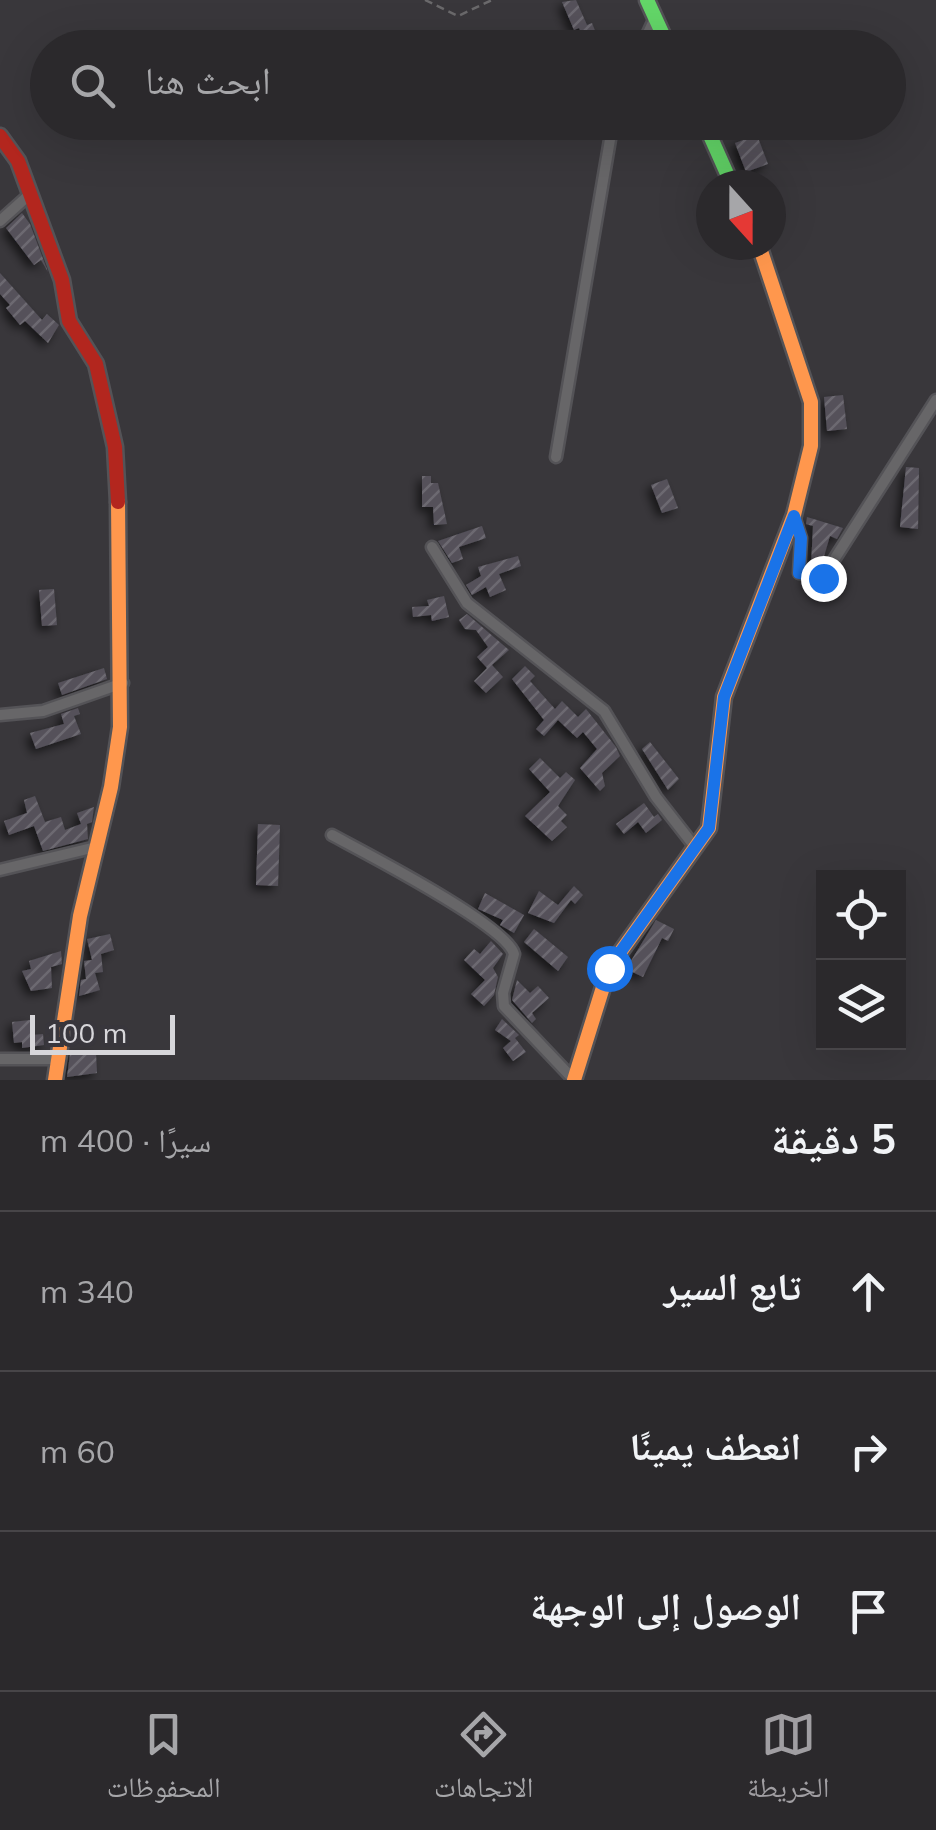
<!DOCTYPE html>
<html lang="ar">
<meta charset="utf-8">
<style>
body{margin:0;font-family:Mulish,"Noto Naskh Arabic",sans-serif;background:#373538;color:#f1f3f6;direction:rtl}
.controls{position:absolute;right:30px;bottom:30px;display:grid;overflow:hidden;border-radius:0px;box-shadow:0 10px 40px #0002}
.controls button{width:90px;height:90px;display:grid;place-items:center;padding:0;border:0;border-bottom:2px solid #474548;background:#2b292c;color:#f1f3f6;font:50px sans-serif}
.compass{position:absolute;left:696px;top:170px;width:90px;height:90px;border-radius:50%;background:#2b292c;box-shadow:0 10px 40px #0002;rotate:159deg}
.scale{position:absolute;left:30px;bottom:25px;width:145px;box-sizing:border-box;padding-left:10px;border:5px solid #d7d6da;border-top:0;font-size:28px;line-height:35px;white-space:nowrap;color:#d7d6da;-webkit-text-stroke:8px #38363c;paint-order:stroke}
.stop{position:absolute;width:30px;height:30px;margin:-22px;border:8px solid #1a73e8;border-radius:50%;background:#fff}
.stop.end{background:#1a73e8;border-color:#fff;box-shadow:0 2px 10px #0008}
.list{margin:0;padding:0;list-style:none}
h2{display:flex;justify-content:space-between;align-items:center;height:130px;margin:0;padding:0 40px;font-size:42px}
h2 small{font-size:32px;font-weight:400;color:#a6a6a9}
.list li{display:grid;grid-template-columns:65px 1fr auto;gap:30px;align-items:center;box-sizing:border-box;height:160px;padding:0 40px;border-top:2px solid #474548}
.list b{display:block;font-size:38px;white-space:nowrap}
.list em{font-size:32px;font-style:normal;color:#a6a6a9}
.icon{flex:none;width:55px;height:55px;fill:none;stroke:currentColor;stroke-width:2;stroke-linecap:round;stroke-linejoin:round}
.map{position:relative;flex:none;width:936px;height:1080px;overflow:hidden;direction:ltr}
.search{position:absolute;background:#2b292c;box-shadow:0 10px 40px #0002;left:30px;right:30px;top:30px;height:110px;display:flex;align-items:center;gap:25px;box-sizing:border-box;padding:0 35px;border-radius:55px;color:#a6a6a9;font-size:38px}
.sheet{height:610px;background:#2b292c}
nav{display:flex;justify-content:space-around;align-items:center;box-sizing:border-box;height:140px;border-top:2px solid #474548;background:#2b292c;font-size:28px;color:#a6a6a9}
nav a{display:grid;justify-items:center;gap:5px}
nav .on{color:#a09ea2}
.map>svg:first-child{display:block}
</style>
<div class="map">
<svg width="936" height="1080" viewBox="0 0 936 1080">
<defs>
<pattern id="building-hatch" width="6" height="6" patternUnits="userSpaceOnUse" patternTransform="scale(2.5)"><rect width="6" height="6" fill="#54515a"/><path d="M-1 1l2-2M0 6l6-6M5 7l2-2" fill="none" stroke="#6c6971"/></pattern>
<filter id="shadow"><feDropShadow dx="-4.5" dy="4.5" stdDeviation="5" flood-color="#0009"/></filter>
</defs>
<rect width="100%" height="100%" fill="#39373b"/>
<g fill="url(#building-hatch)" filter="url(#shadow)">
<polygon points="576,0 587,25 592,23 602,48 588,48 579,28 574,30 562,2"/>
<polygon points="757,135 768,164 746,172 735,143"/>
<polygon points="22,213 30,224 48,272 41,260 34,265 6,228"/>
<polygon points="0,273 42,320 47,314 59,325 48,343 25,321 20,325 6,308 10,305 0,294"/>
<polygon points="843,395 847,429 827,431 824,397"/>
<polygon points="906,467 919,468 918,529 900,527"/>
<polygon points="422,476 431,476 431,483 438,483 447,524 434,525 433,507 422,507"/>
<polygon points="667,479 678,508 662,513 651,485"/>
<polygon points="807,517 843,528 837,539 830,536 822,563 813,561 811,566 813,526 806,524"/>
<polygon points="482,526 486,538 459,547 463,559 452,563 438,541"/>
<polygon points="518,556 521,566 499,574 506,590 490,597 486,587 472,595 466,585 481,576 478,567"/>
<polygon points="54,589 57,625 42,626 39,590"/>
<polygon points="444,596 449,617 432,621 431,615 413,617 412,607 429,606 427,600"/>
<polygon points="467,614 509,650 492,665 503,677 486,693 474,681 487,668 477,657 488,647 476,630 465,629 459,620"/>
<polygon points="525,666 535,676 530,681 555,709 562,701 578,717 586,709 616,747 620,756 602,773 605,786 600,791 580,768 597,749 583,732 577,738 558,720 544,736 536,729 544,720 512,679"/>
<polygon points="104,668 107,679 62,695 58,683"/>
<polygon points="78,708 80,714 74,716 81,734 36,749 30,733 64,724 61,714"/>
<polygon points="650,742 679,779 668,790 642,749"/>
<polygon points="540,758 560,778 566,772 575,780 558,806 567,815 561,821 567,827 552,841 525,816 550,792 529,769"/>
<polygon points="35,796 45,822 61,817 65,830 81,824 77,813 94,807 92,822 87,824 88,839 43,851 34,826 9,835 4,821 27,813 24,800"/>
<polygon points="644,803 654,817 658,814 662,820 646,833 638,822 624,834 616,824"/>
<polygon points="258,824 280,825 278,886 256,885"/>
<polygon points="574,886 583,895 575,904 571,900 554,923 528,913 539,891 558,905"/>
<polygon points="485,893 524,915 514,933 500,925 503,920 478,909"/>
<polygon points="656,920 674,929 668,941 662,938 643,977 626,969"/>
<polygon points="534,929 568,957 558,971 524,942"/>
<polygon points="110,934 114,950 101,954 103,972 95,973 100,990 79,996 81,980 86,979 84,961 92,960 87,939"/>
<polygon points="491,941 503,954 493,968 498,977 494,995 484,1006 471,994 485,980 464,960 474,949 480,954"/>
<polygon points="61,951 62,964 51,967 52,988 31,991 22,971 31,969 29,961"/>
<polygon points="517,980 530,993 538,986 549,998 532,1013 536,1019 532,1023 512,1000"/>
<polygon points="502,1019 519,1035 515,1038 526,1052 513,1061 503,1048 511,1041 495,1030"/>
<polygon points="30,1020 31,1035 43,1034 44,1045 22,1048 22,1042 14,1043 12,1022"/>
<polygon points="91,1051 96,1053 97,1073 67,1077 70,1054"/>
</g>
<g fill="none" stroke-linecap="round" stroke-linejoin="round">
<defs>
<g id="street">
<polyline points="641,48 655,18"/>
<polyline points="0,221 29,195"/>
<polyline points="556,457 613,122"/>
<polyline points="794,516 801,538 799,573 823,577 936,400"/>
<polyline points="432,547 467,603 604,711 656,797 695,847"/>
<polyline points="0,715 43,711 123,683"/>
<path d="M332 835C365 853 506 925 514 954L503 993 504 1006 574 1080"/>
<polyline points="0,870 96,847"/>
<polyline points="0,1059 58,1059"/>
</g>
<g id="fast">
<polyline points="647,0 669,48"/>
<polyline points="704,122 732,185"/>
</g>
<g id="slow">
<polyline points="55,1080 80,916 111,787 120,727 118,502"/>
<polyline points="574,1080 609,968 709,828 724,697 794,515 811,446 811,402 759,245"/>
</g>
<polyline id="jam" points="0,136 18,161 62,280 69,321 96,364 115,447 118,502"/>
</defs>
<use href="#street" stroke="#545357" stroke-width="15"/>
<use href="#fast" stroke="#545357" stroke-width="19"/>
<use href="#slow" stroke="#545357" stroke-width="19"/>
<use href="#jam" stroke="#545357" stroke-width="19"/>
<polyline stroke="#6a696b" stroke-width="2.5" stroke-dasharray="8 5" stroke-linecap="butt" points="425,0 458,16 492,0"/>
<use href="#street" stroke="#676668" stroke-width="10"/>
<use href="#fast" stroke="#63d668" stroke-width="14"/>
<use href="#slow" stroke="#ff974d" stroke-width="14"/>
<use href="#jam" stroke="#b3261e" stroke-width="14"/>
</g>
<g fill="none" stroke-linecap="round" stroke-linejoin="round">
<polyline stroke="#1a73e8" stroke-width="12" points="609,968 709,828 724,697 794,516 801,538 799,573 823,578"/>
</g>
</svg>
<div class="controls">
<button><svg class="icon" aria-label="locate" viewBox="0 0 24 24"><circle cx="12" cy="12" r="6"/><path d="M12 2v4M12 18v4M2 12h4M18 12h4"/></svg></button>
<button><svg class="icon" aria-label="layers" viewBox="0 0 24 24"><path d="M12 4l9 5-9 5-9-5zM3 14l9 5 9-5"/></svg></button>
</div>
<svg class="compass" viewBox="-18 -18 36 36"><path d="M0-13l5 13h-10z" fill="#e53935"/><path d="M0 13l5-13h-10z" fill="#a6a6a9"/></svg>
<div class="scale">100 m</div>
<div class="stop" style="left:609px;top:968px"></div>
<div class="stop end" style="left:823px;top:578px"></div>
<div class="search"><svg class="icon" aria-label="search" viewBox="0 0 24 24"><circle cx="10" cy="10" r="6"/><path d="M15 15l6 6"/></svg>ابحث هنا</div>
</div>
<section class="sheet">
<h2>5 دقيقة<small>سيرًا · 400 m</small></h2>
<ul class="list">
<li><svg class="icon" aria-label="ahead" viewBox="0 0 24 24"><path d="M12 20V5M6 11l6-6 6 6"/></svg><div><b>تابع السير</b></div><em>340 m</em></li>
<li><svg class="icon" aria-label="right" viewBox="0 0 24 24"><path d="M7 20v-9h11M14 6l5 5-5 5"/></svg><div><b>انعطف يمينًا</b></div><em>60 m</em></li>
<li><svg class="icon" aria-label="arrive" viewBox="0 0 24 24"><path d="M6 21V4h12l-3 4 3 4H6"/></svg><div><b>الوصول إلى الوجهة</b></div></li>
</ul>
</section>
<nav>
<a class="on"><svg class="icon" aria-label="map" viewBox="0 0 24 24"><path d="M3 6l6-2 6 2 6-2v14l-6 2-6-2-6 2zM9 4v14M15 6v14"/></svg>الخريطة</a>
<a><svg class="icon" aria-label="directions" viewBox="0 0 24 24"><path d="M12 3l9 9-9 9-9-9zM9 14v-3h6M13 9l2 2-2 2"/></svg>الاتجاهات</a>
<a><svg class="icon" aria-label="saved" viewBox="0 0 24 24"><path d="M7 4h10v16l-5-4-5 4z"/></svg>المحفوظات</a>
</nav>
